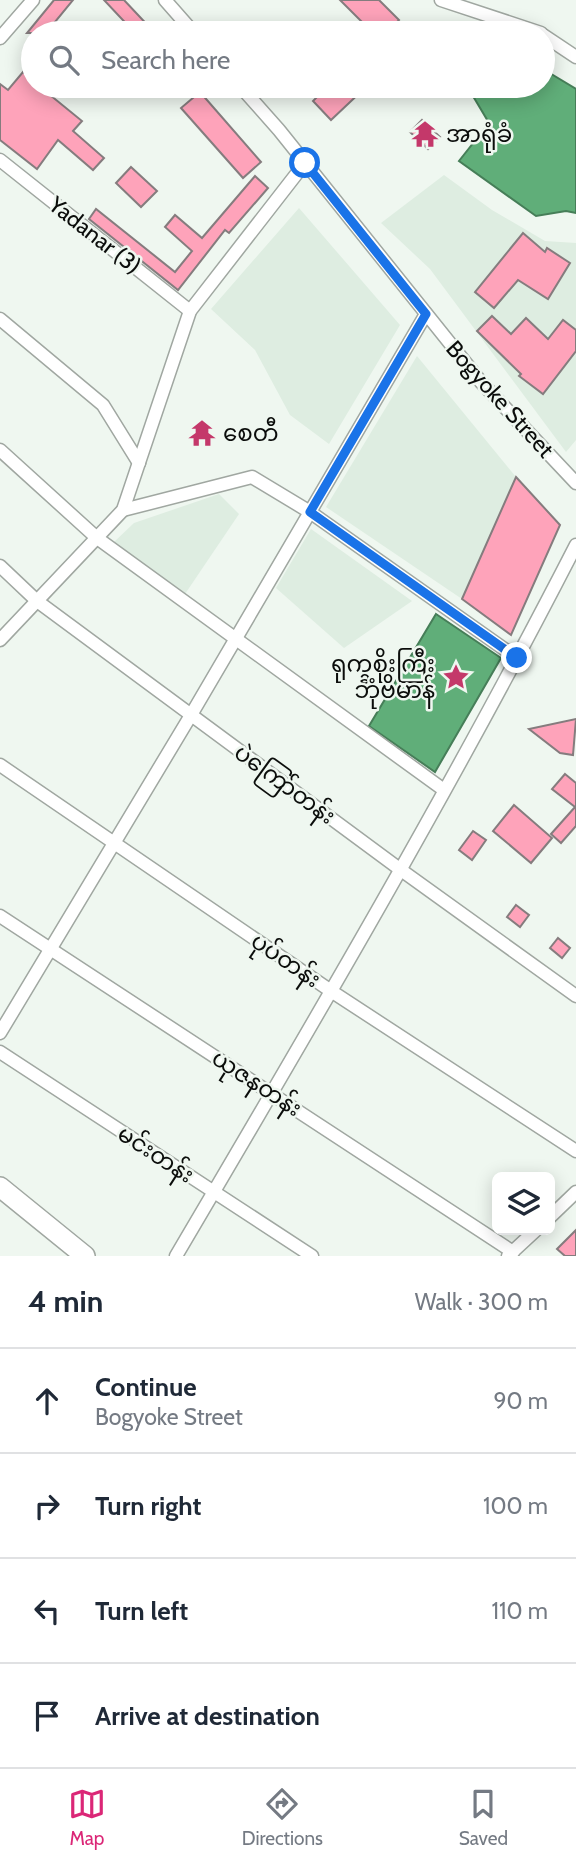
<!DOCTYPE html>
<meta charset="utf-8">
<style>
body{margin:0;font-family:Cabin,"Noto Sans Myanmar",sans-serif;background:#f6f6f7;color:#1f2937}
.controls{position:absolute;right:21px;bottom:21px;display:grid;overflow:hidden;border-radius:10px;box-shadow:0 4px 18px #0003}
.controls button{width:63px;height:63px;display:grid;place-items:center;padding:0;border:0;border-bottom:2px solid #e0e1e3;background:#fff;color:#1f2937;font:35px sans-serif}
.stop{position:absolute;width:21px;height:21px;margin:-16px;border:5px solid #1a73e8;border-radius:50%;background:#fff}
.stop.end{background:#1a73e8;border-color:#fff;box-shadow:0 2px 7px #0008}
.list{margin:0;padding:0;list-style:none}
h2{display:flex;justify-content:space-between;align-items:center;height:91px;margin:0;padding:0 28px;font-size:30px}
h2 small{font-size:23px;font-weight:400;color:#747a83}
.list li{display:grid;grid-template-columns:46px 1fr auto;gap:21px;align-items:center;box-sizing:border-box;height:105px;padding:0 28px;border-top:2px solid #e0e1e3}
.list b{display:block;font-size:26px;white-space:nowrap}
.list p{margin:0;font-size:23px;white-space:nowrap;color:#747a83}
.list em{font-size:23px;font-style:normal;color:#747a83}
.icon{flex:none;width:38px;height:38px;fill:none;stroke:currentColor;stroke-width:2;stroke-linecap:round;stroke-linejoin:round}
.map{position:relative;flex:none;width:576px;height:1256px;overflow:hidden}
.search{position:absolute;background:#fff;box-shadow:0 4px 18px #0003;left:21px;right:21px;top:21px;height:77px;display:flex;align-items:center;gap:18px;box-sizing:border-box;padding:0 24px;border-radius:38px;color:#747a83;font-size:26px}
.sheet{height:511px;background:#fff}
nav{display:flex;justify-content:space-around;align-items:center;box-sizing:border-box;height:98px;border-top:2px solid #e0e1e3;background:#fff;font-size:19px;color:#747a83}
nav a{display:grid;justify-items:center;gap:4px}
nav .on{color:#db2777}
.map>svg:first-child{display:block}
</style>
<div class="map">
<svg width="576" height="1256" viewBox="0 0 576 1256">
<rect width="100%" height="100%" fill="#eff7f0"/>
<g fill="#deede1">
<polygon points="444,175 492,210 545,241 576,243 576,440 566,452 430,269 381,223"/>
<polygon points="299,208 400,325 329,444 290,415 255,350 211,309"/>
<polygon points="417,356 516,477 462,599 326,507"/>
<polygon points="219,494 239,514 185,594 112,544 134,523"/>
<polygon points="311,529 412,601 344,648 276,588"/>
</g>
<g fill="#60ae79" stroke="#467e58" stroke-width="2">
<polygon points="543,69 576,89 576,213 566,211 536,216 459,161 489,123 467,86 543,86"/>
<polygon points="436,614 501,658 435,772 369,726"/>
</g>
<g fill="#fea3ba" stroke="#857c7e" stroke-width="2">
<polygon points="54,0 73,0 46,33 27,33"/>
<polygon points="104,0 124,0 155,33 135,33"/>
<polygon points="340,0 379,0 399,20 386,33 373,33"/>
<polygon points="23,72 33,81 33,86 39,86 82,121 73,131 104,158 93,170 58,140 37,169 0,140 0,84 8,90"/>
<polygon points="328,86 367,86 331,120 313,101"/>
<polygon points="200,92 261,162 243,178 181,108"/>
<polygon points="422,120 440,137 428,149 410,132"/>
<polygon points="131,167 157,191 141,207 116,183"/>
<polygon points="255,176 268,188 229,233 225,230 178,290 89,219 96,209 175,272 192,251 165,227 175,215 202,238"/>
<polygon points="523,233 545,252 547,248 570,263 548,299 518,280 494,308 475,292"/>
<polygon points="492,316 511,334 526,318 548,339 563,320 576,330 576,351 543,394 519,376 521,374 477,331"/>
<polygon points="516,477 560,525 511,635 462,599"/>
<polygon points="576,719 573,755 560,753 529,729"/>
<polygon points="565,774 576,783 576,826 561,843 551,834 575,807 552,789"/>
<polygon points="514,805 552,838 531,863 493,831"/>
<polygon points="473,831 486,840 472,860 459,850"/>
<polygon points="516,905 529,915 520,927 507,917"/>
<polygon points="558,938 570,948 562,958 550,948"/>
<polygon points="576,1230 576,1256 565,1256 557,1249"/>
</g>
<g fill="none" stroke-linecap="round" stroke-linejoin="round">
<defs>
<g id="street">
<polyline points="165,0 194,33"/>
<polyline points="441,0 541,33"/>
<polyline points="543,35 576,57"/>
<polyline points="0,38 33,0"/>
<polyline points="240,86 279,130 481,382 576,483"/>
<polyline points="0,160 190,311"/>
<polyline points="0,319 103,405 139,463"/>
<polyline points="0,450 97,538 444,790"/>
<polyline points="123,510 252,477 310,512 517,658"/>
<polyline points="0,566 37,601 401,870 576,996"/>
<polyline points="0,640 123,510 190,311 305,163"/>
<polyline points="0,765 331,991 576,1151"/>
<polyline points="0,916 513,1252"/>
<polyline points="0,1033 191,715 426,314"/>
<polyline points="0,1052 312,1256"/>
<polyline points="550,1217 576,1192"/>
<path d="M176 1256C314 1022 452 787 576 545"/>
<polyline points="508,1256 536,1230"/>
</g>
<polyline id="primary" points="0,1187 85,1256"/>
</defs>
<use href="#street" stroke="#a0a7a1" stroke-width="15"/>
<use href="#primary" stroke="#a0a7a1" stroke-width="22"/>
<use href="#street" stroke="#fff" stroke-width="12"/>
<use href="#primary" stroke="#fff" stroke-width="19"/>
</g>
<g fill="none" stroke-linecap="round" stroke-linejoin="round">
<polyline stroke="#1a73e8" stroke-width="9" points="305,163 426,314 310,512 517,658"/>
</g>
<defs>
<symbol id="temple-bare" viewBox="-9 -9 18 18"><path d="M0-6L5-2H3V0L6.5 2.5H4V6H1.5V3h-3V6H-4V2.5H-6.5L-3 0V-2H-5Z" fill="#c4386a" stroke="#eff7f0" stroke-width="2.5" paint-order="stroke"/></symbol>
<symbol id="sight-bare" viewBox="-9 -9 18 18"><path d="M0-6L1.8-2.2L6-1.7L2.9 1.2L3.7 5.4L0 3.3L-3.7 5.4L-2.9 1.2L-6-1.7L-1.8-2.2Z" fill="#c4386a" stroke="#eff7f0" stroke-width="2.5" paint-order="stroke"/></symbol>
</defs>
<g fill-rule="evenodd">
<use href="#temple-bare" x="406" y="115" width="38" height="38"/>
<use href="#temple-bare" x="183" y="414" width="38" height="38"/>
<use href="#sight-bare" x="437" y="658" width="38" height="38"/>
</g>
<g text-anchor="middle" stroke-width="5" stroke-linejoin="round" paint-order="stroke">
<g font-size="23" fill="#0b0d0b" stroke="#eff7f0" text-anchor="start">
<text x="446" y="142">အာရုံခံ</text>
<text x="223" y="441">စေတီ</text>
<text x="435" y="672" text-anchor="end">ရုက္ခစိုးကြီး<tspan x="435" dy="26">ဘုံဗိမာန်</tspan></text>
</g>
<g font-size="23" fill="#0b0d0b" stroke="#eff7f0">
<text transform="translate(95 235) rotate(38)" y="8">Yadanar (3)</text>
<text transform="translate(500 399) rotate(48)" y="8">Bogyoke Street</text>
<text transform="translate(285 784) rotate(36)" y="8">ပဲကြော်တန်း</text>
<text transform="translate(286 960) rotate(34)" y="8">ပုပ်တန်း</text>
<text transform="translate(257 1083) rotate(33)" y="8">ယုဇနတန်း</text>
<text transform="translate(156 1154) rotate(33)" y="8">မင်းတန်း</text>
</g>
</g>
</svg>
<div class="controls">
<button><svg class="icon" aria-label="layers" viewBox="0 0 24 24"><path d="M12 4l9 5-9 5-9-5zM3 14l9 5 9-5"/></svg></button>
</div>
<div class="stop" style="left:305px;top:163px"></div>
<div class="stop end" style="left:517px;top:658px"></div>
<div class="search"><svg class="icon" aria-label="search" viewBox="0 0 24 24"><circle cx="10" cy="10" r="6"/><path d="M15 15l6 6"/></svg>Search here</div>
</div>
<section class="sheet">
<h2>4 min<small>Walk · 300 m</small></h2>
<ul class="list">
<li><svg class="icon" aria-label="ahead" viewBox="0 0 24 24"><path d="M12 20V5M6 11l6-6 6 6"/></svg><div><b>Continue</b><p>Bogyoke Street</p></div><em>90 m</em></li>
<li><svg class="icon" aria-label="right" viewBox="0 0 24 24"><path d="M7 20v-9h11M14 6l5 5-5 5"/></svg><div><b>Turn right</b></div><em>100 m</em></li>
<li><svg class="icon" aria-label="left" viewBox="0 0 24 24"><path d="M17 20v-9H6M10 6l-5 5 5 5"/></svg><div><b>Turn left</b></div><em>110 m</em></li>
<li><svg class="icon" aria-label="arrive" viewBox="0 0 24 24"><path d="M6 21V4h12l-3 4 3 4H6"/></svg><div><b>Arrive at destination</b></div></li>
</ul>
</section>
<nav>
<a class="on"><svg class="icon" aria-label="map" viewBox="0 0 24 24"><path d="M3 6l6-2 6 2 6-2v14l-6 2-6-2-6 2zM9 4v14M15 6v14"/></svg>Map</a>
<a><svg class="icon" aria-label="directions" viewBox="0 0 24 24"><path d="M12 3l9 9-9 9-9-9zM9 14v-3h6M13 9l2 2-2 2"/></svg>Directions</a>
<a><svg class="icon" aria-label="saved" viewBox="0 0 24 24"><path d="M7 4h10v16l-5-4-5 4z"/></svg>Saved</a>
</nav>
